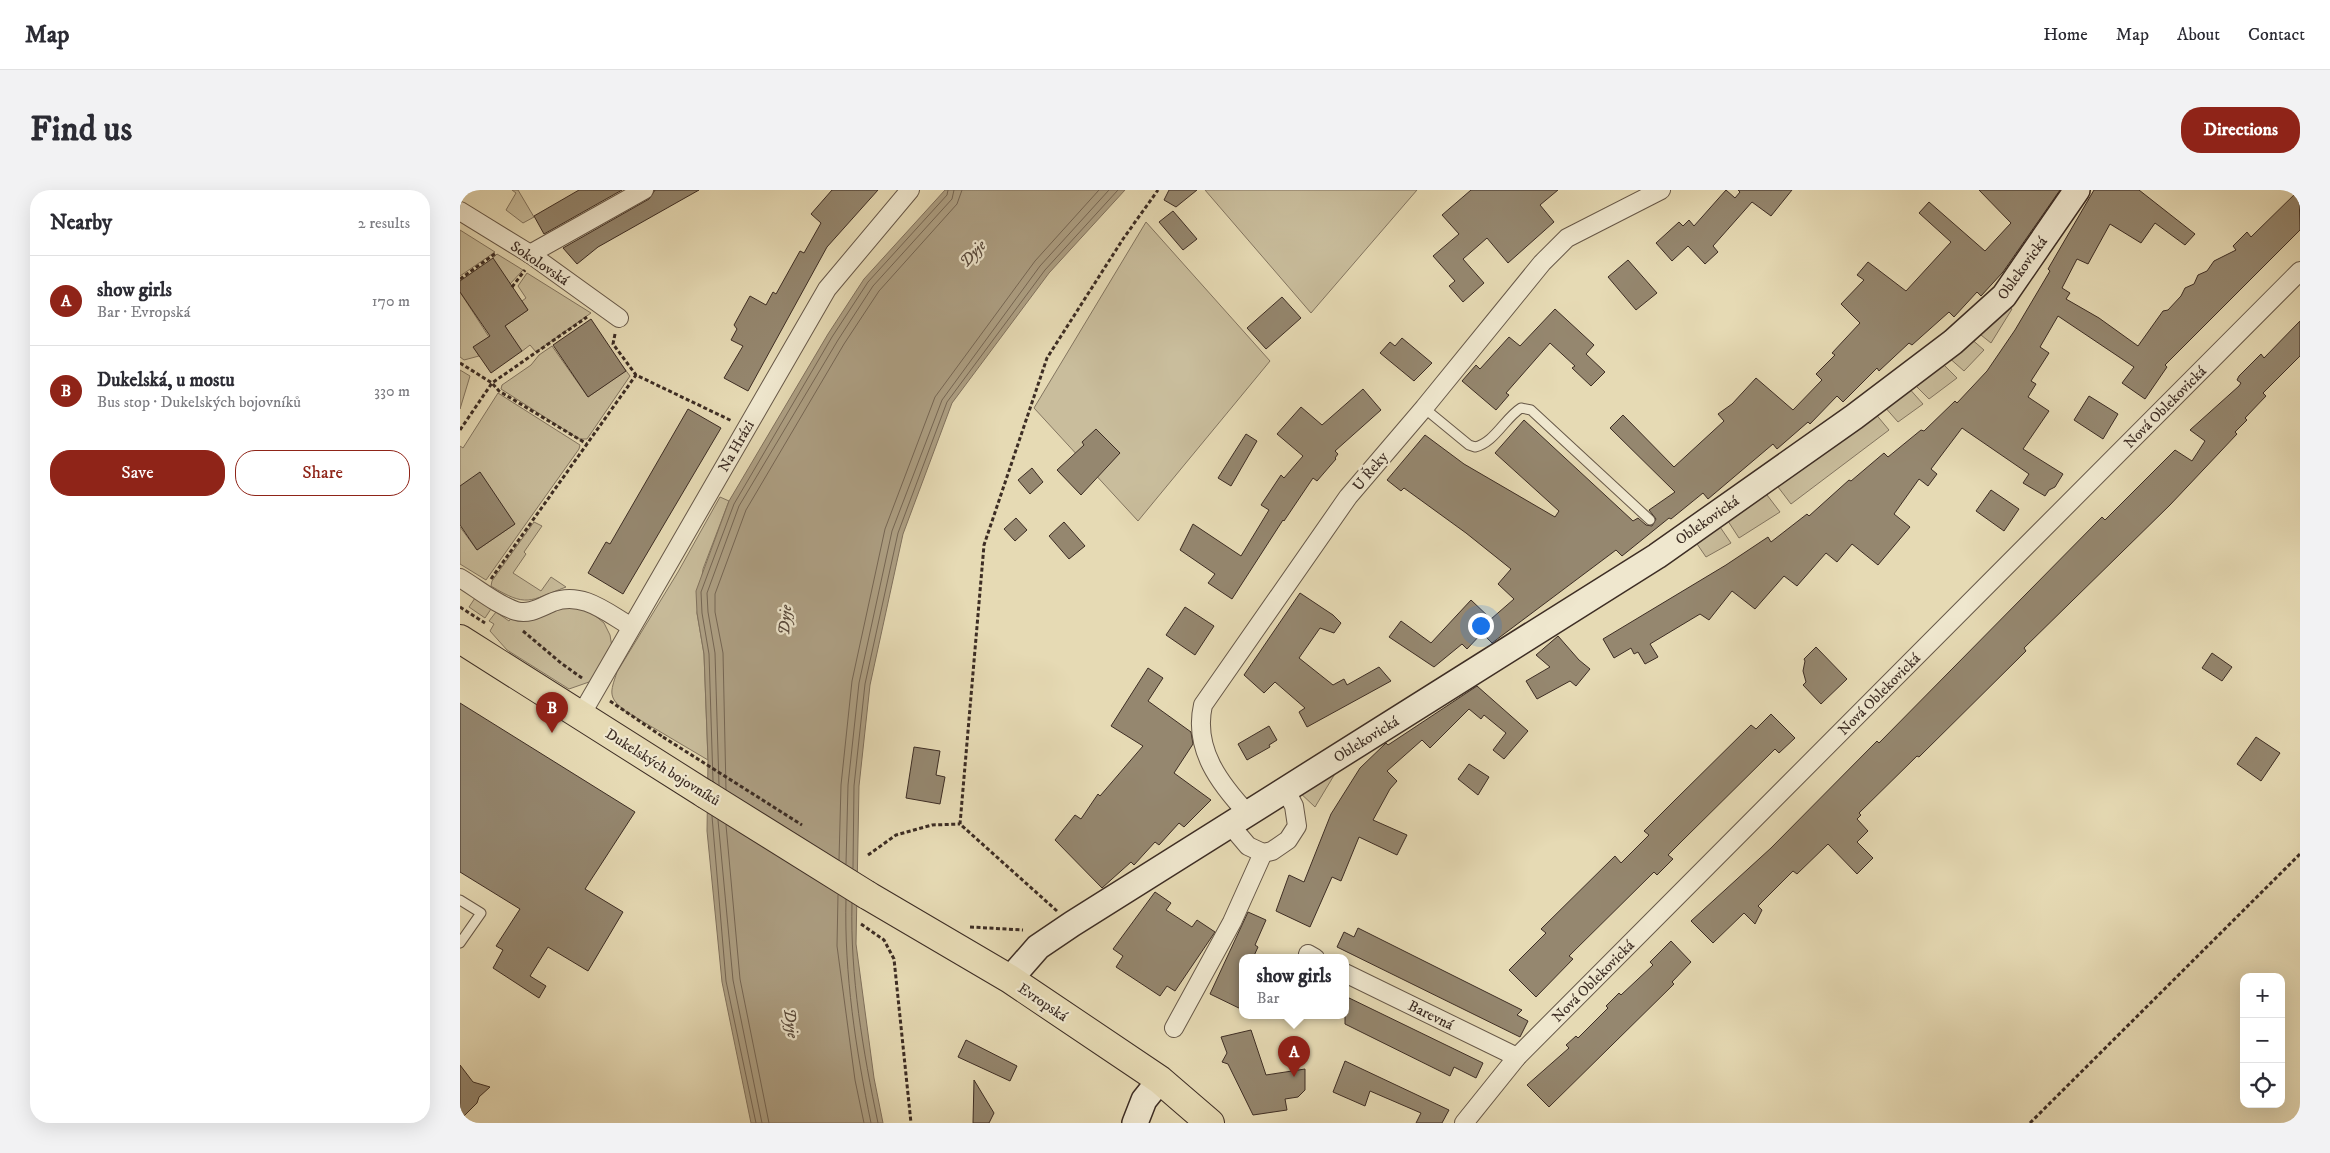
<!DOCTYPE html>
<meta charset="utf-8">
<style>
body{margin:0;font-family:"IM FELL DW Pica",serif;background:#f2f2f3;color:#2b2b33}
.controls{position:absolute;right:15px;bottom:15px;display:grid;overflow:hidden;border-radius:10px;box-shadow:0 5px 20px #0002}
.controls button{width:45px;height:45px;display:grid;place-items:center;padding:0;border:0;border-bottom:1px solid #e1e1e2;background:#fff;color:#2b2b33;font:25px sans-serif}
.you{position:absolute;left:1020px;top:435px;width:18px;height:18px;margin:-12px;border:4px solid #fff;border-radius:50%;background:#1a73e8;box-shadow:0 0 0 8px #1a73e833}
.badge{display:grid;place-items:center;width:32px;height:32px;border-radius:50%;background:#8f2418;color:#fff;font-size:16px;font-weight:700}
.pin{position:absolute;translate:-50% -41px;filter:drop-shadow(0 1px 2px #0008)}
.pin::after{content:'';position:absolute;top:26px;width:18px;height:15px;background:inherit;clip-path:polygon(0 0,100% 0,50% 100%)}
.popup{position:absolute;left:779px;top:764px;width:110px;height:65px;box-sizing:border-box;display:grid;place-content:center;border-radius:10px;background:#fff;filter:drop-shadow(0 1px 4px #0005);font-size:16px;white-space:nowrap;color:#7c7c81}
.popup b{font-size:19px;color:#2b2b33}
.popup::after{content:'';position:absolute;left:50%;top:100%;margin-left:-10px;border:10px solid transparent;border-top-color:#fff}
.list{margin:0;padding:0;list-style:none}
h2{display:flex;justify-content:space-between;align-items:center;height:65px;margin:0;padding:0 20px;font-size:21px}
h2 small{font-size:16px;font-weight:400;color:#7c7c81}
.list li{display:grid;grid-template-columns:32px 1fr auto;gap:15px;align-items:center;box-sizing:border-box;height:90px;padding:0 20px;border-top:1px solid #e1e1e2}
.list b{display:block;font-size:19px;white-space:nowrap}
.list p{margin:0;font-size:16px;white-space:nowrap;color:#7c7c81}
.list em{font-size:16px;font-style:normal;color:#7c7c81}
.actions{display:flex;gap:10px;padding:15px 20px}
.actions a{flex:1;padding:11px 0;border:1px solid #8f2418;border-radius:20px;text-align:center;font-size:18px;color:#8f2418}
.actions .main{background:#8f2418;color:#fff}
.icon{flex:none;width:28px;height:28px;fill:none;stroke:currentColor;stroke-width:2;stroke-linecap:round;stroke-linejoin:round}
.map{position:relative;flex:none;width:1840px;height:933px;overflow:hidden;border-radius:20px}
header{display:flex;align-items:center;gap:30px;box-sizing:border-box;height:70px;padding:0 25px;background:#fff;border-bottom:1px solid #e1e1e2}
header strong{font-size:24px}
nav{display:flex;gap:28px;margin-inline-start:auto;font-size:18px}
.intro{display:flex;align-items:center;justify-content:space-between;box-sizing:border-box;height:120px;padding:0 30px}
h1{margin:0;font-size:35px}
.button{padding:12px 22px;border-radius:20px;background:#8f2418;color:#fff;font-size:18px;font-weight:700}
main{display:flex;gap:30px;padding:0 30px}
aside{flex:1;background:#fff;border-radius:20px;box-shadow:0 5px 20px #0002}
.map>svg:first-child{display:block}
</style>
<header>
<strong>Map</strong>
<nav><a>Home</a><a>Map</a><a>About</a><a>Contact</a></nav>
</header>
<div class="intro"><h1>Find us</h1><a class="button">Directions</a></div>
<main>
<aside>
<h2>Nearby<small>2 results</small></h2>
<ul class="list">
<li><span class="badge">A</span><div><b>show girls</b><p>Bar · Evropská</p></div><em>170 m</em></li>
<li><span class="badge">B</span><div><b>Dukelská, u mostu</b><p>Bus stop · Dukelských bojovníků</p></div><em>330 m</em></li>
</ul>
<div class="actions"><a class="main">Save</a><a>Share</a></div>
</aside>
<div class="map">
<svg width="1840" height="933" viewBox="0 0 1840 933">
<rect width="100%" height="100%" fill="#e6dab4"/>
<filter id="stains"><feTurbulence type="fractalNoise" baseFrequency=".004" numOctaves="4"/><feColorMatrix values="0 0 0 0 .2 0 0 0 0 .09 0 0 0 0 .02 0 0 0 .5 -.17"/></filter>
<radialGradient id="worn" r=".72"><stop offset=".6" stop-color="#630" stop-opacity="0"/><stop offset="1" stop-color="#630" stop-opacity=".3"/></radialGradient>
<g fill="#c9bd9c" stroke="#837560">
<polygon points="52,0 58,0 74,27 63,33 46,20 56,3"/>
<polygon points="745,0 957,0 851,123"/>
<polygon points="686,32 810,171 678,331 574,218"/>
<polygon points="0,40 35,62 0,86"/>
<polygon points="37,64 63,80 50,94 32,69"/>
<polygon points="67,83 131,123 76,162 70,155 61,162 45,136 68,120 62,111 66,108 58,96"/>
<polygon points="0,102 29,147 14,157 19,166 4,170 0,167"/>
<polygon points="1546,116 1552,119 1531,153 1516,141"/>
<polygon points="1509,147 1524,160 1504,181 1487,166"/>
<polygon points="92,156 128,207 165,181 161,174 170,186 127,249 119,249 41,199 42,195 71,175 79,165"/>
<polygon points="1480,171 1497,188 1469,209 1452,192"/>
<polygon points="0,180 10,186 0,219"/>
<polygon points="1447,196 1463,214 1438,232 1423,215"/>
<polygon points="38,203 120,255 119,259 26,390 0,374 0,337 17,360 55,334 0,296 0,256 3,258"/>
<polygon points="1414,222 1429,240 1331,314 1315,293"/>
<polygon points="1304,301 1320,322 1279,348 1266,328"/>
<path d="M260 307 269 311 243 379 237 423 244 464 248 570 165 521C148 507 150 503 157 482L218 382Z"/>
<path d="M74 332 82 336 64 362 66 364 53 383 81 401 91 387 106 397C69 411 67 418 31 396L32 391Z"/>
<polygon points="1258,334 1271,353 1246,367 1235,351"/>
<polygon points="15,408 31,419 25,428 9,417"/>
<polygon points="105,415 122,415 144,433 150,445 152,457 135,487 129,492 109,499 47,460 30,441 34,434 29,431 36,422 49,431 52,427"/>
<polygon points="882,572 855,617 836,599"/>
</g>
<polygon fill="#ad9f83" stroke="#80715d" points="485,0 665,0 589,83 492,213 443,344 410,495 399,596 396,754 414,888 423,933 291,933 262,792 247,641 248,570 244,464 237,423 236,401 269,311 368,144 404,89"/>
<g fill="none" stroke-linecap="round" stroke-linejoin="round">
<g stroke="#756654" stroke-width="1">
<polyline points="253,591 249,464 242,423 241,402 274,314 372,147 408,92 487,5 488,0"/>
<polyline points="259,595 255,463 248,422 247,403 279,316 378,150 413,96 492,9 494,0"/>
<polyline points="266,600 263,463 255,422 255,404 286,320 384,154 419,101 497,14 502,0"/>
<polyline points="252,626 266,791 296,933"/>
<polyline points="258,630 273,790 302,933"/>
<polyline points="266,635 280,789 309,933"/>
<polyline points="379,670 381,595 392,491 425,339 475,207 575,71 639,0"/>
<polyline points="386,674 388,595 399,493 432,341 482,210 580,76 649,0"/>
<polyline points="393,678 394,596 405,494 438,343 487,212 585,80 658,0"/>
<polyline points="378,705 377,756 395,890 404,933"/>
<path d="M386 709C384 784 396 860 411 933"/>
<path d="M392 713C390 786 403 861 418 933"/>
</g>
</g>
<g fill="#95876f" stroke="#3d2d24">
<polygon points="119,0 162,0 84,44 74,26"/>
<polygon points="195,0 239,0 138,57 117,74 103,58 189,9"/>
<polygon points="372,0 418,0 367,57 288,201 264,188 283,156 271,150 277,139 274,135 290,106 306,115 313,102 316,104 340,61 344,63 361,33 351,24"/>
<polygon points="709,0 737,0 716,17 704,10"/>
<polygon points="1011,0 1098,0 1080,15 1094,32 1048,73 1027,48 1003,69 1024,93 1003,112 989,96 995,91 973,66 999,44 982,25"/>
<polygon points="1266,0 1275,8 1280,2 1278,0 1332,0 1311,26 1292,12 1253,56 1258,62 1245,74 1228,56 1212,71 1196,53 1219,32 1223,36 1229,30 1234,36"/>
<polygon points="1519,0 1600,0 1543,82 1521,106 1517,102 1494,127 1489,122 1452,155 1449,153 1419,181 1417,178 1383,212 1377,206 1350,234 1348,232 1317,259 1313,254 1248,309 1243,303 1211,329 1209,328 1162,366 1156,360 1032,453 1022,443 1007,459 1002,454 974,477 929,447 941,431 971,453 1011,410 1031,429 1054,409 1038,394 1051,379 1006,343 944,298 941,301 927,290 965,245 1004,274 1095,327 1099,321 1035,263 1064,230 1173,331 1178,328 1186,335 1192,336 1196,329 1189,320 1215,302 1150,238 1163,225 1214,277 1264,231 1258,224 1272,214 1296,188 1333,220 1362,190 1356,184 1375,165 1372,163 1400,133 1381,114 1404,90 1397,85 1408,72 1446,101 1491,52 1459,23 1469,12 1525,61 1551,33"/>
<polygon points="1634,0 1679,0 1735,44 1725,55 1695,33 1681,53 1650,34 1628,74 1617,69 1602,98 1610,103 1606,109 1639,128 1678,156 1703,121 1708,120 1721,106 1725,98 1734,94 1738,85 1747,81 1754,71 1776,60 1773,56 1787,42 1791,47 1839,0 1840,40 1705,175 1707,177 1685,209 1662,193 1674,177 1598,126 1580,157 1589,163 1571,191 1576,194 1568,207 1589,221 1563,259 1603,284 1595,297 1589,300 1585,306 1563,293 1569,284 1502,238 1471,279 1477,284 1468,296 1459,289 1434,324 1450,337 1418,375 1392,354 1377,372 1366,363 1337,396 1324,386 1295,419 1272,401 1249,430 1240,424 1190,454 1198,467 1185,474 1178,462 1174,464 1171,458 1154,468 1143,449 1266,375 1308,347 1311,352 1347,324 1349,326 1389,290 1391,291 1424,263 1428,267 1461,240 1464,241 1495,211 1497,213 1527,181 1555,140 1590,81 1588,79"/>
<polygon points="713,21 737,49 723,60 699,32"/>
<polygon points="33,68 68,120 45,136 62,161 31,183 13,157 30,146 0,102 0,91"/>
<polygon points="1168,70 1197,103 1176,120 1148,87"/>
<polygon points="822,107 841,128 806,159 787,138"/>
<polygon points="1095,119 1134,155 1126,164 1145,182 1131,196 1112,178 1115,176 1090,153 1046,203 1049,205 1036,220 1002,191 1016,175 1020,179 1049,147 1060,156"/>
<polygon points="131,129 166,181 128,207 93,155"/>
<polygon points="1840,131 1840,166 1803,203 1806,206 1785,228 1787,230 1775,242 1777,244 1710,315 1564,458 1566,461 1459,567 1457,566 1399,623 1401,625 1397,629 1408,641 1397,652 1413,668 1397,684 1368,654 1337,684 1333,681 1298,716 1302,720 1295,734 1284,723 1253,753 1231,731 1311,658 1417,551 1419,553 1642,327 1645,330 1715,260 1732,271 1745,251 1730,240 1779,196 1781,193 1777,190 1779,186 1801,164 1804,168"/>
<polygon points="942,148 972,173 954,191 920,163 930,152 935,156"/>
<polygon points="903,199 921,220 875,261 878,264 875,268 876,269 857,291 853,288 824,331 823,330 772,409 748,393 755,384 720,360 733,334 781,366 809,320 801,315 821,285 824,288 843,266 817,244 841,217 862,235"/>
<polygon points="1629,206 1658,224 1643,249 1614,230"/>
<polygon points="228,219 261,238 163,404 128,383 146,352 150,354"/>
<polygon points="636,239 660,263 621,305 597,280 624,255 622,252"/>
<polygon points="786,244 797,251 771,296 758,288"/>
<polygon points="572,278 583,292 570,304 558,290"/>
<polygon points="20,282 55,334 17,360 0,335 0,296"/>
<polygon points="1531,300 1559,319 1544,341 1516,321"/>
<polygon points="556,328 567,340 555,351 544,339"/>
<polygon points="604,332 625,356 609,369 589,346"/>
<polygon points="840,403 873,425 881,433 874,443 860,438 839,468 873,495 884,489 887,495 919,477 931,491 847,537 839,522 845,518 815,492 804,503 784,485"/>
<polygon points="725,417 754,436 735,465 706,445"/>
<polygon points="1098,446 1119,470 1130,479 1116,496 1110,491 1077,509 1066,491 1090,477 1076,465"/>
<polygon points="1356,457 1387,489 1361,514 1343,495 1346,492 1343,481 1345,471 1344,469"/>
<polygon points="1752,463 1772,477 1762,491 1742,478"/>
<polygon points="688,478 703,488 688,511 731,542 733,554 714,583 751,610 724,637 719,633 699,655 695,652 674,675 671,672 642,698 595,650 615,625 621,629 638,604 640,606 683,556 651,536"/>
<polygon points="1017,496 1068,541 1044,569 1033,560 1046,543 1024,525 1021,529 1009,519 970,558 962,550 927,581 937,591 930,599 913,630 947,645 937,665 899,647 881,691 872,687 850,737 816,721 829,685 844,692 871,624 900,578 926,553 928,555"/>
<polygon points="0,513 175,622 125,699 163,722 128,781 88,757 70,786 86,796 79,808 33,778 43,760 36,756 60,719 0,682"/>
<polygon points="1311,524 1335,548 1319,563 1315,559 1223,650 1208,665 1213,669 1197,685 1194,682 1109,766 1113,769 1076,807 1049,780 1086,743 1081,739 1155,666 1161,673 1189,645 1184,641 1215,610 1291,535 1296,539"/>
<polygon points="809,536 817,550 809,555 810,557 787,570 778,554"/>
<polygon points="1796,547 1820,563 1801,591 1777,574"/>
<polygon points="454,557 480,561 476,585 485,587 480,614 446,608"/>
<polygon points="1009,574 1029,587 1018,605 998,589"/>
<polygon points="695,702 711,713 706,720 732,737 737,730 755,742 715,801 707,796 700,806 656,777 663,766 653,759"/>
<polygon points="788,722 806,730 795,755 798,757 793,768 783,768 783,820 750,804"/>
<polygon points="898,738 1062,820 1057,825 1068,831 1060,847 877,757 884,742 894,747"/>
<polygon points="1211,751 1231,772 1212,792 1214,794 1089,917 1067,895 1109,858 1106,855 1116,846 1118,848 1148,818 1146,816 1159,803 1161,805 1193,775 1190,772"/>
<polygon points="885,806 1023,873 1016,888 994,877 990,886 885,834"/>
<polygon points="791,840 806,885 845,879 845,900 838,907 825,909 827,920 793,925 768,874 762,872 767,863 761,847"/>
<polygon points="506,850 557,876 550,891 498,867"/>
<polygon points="885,871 989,920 982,933 956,933 961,923 910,901 905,916 873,902"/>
<polygon points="0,875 13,892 30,897 19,907 17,913 0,930"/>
<polygon points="514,890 534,923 529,933 513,933"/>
</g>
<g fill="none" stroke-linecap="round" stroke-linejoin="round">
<defs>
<g id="lane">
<path d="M964 218 1009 255 1015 257C1034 253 1045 228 1061 218L1071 220 1190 330"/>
<polyline points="0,710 21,723 0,753"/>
</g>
<g id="street">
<polyline points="0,21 70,64 159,128"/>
<polyline points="70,64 184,0"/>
<path d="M0 388C17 398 37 415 56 421 69 425 81 417 93 412 122 401 146 422 170 436"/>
<polyline points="121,525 367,99 450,0"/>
<path d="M788 624C760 594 733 559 743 515L888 307 964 218 1082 73 1107 48 1201 0"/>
<polyline points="771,636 788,656 803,663 812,661 828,650 837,636 834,616 825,599"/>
<polyline points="848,764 855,768"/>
<polyline points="885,783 1057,867"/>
<polyline points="714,838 772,732 803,663"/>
<polyline points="1004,933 1057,867 1840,81"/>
</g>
<g id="secondary">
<polyline points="550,789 578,757 612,734 1197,366 1394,227 1493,152 1544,106 1617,0"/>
<polyline points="675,933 684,910 700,890"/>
</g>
<g id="primary">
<polyline points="0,449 245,604"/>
<polyline points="407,705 550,789 700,890 750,933"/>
</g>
</defs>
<use href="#lane" stroke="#675848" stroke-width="11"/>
<use href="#street" stroke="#675848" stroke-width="20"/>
<use href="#secondary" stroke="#3d2d24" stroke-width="28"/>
<use href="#primary" stroke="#3d2d24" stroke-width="30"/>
<g stroke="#3d2d24" stroke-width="3" stroke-dasharray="4 2.5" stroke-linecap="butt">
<polyline points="0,89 36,63"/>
<polyline points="52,97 65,80"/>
<polyline points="155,144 153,154 176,185 272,231"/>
<polyline points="0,173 32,193 39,201 127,254"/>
<polyline points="0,240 32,193 127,127"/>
<polyline points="31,389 176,185"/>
<polyline points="0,417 25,433"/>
<polyline points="63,441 101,473 122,488"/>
<polyline points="150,511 203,547"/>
<polyline points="408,665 436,645 472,635 500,634"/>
<polyline points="597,721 500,634 524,355 587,168 663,49 698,0"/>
<polyline points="401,734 424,750 434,769 451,933"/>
<polyline points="510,737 563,740"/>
<polyline points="1570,933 1840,664"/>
</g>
<use href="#lane" stroke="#efe7ce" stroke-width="9"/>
<use href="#street" stroke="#efe7ce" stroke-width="18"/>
<use href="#secondary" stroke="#efe7ce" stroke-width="25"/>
<use href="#primary" stroke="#e6dab4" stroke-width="28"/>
<defs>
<polyline id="primary-bridge" points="245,604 407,705"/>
</defs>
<use href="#primary-bridge" stroke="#3d2d24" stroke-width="30" stroke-linecap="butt"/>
<polyline stroke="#3d2d24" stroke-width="3" stroke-dasharray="4 2.5" stroke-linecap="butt" points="203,547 342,635"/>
<use href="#primary-bridge" stroke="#e6dab4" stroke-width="28"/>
</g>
<g text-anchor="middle" stroke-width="4.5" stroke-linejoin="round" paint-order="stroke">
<g font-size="15" fill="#3d2d24" stroke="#efe7ce">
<text transform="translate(80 73) rotate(34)" y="5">Sokolovská</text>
<text transform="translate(1562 78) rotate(-54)" y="5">Oblekovická</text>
<text transform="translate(1705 217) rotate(-45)" y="5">Nová Oblekovická</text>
<text transform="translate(276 256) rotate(-60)" y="5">Na Hrázi</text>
<text transform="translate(910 281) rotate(-50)" y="5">U Řeky</text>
<text transform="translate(1247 330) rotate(-35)" y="5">Oblekovická</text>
<text transform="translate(1419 504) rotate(-45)" y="5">Nová Oblekovická</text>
<text transform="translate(906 549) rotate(-32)" y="5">Oblekovická</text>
<text transform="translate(203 577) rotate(32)" y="5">Dukelských bojovníků</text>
<text transform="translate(1133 791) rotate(-45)" y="5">Nová Oblekovická</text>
<text transform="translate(583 812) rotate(34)" y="5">Evropská</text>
<text transform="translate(971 825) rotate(26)" y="5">Barevná</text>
</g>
<g font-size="16" font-style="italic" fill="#594a3c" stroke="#efe7ce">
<text transform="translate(512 63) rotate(-47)" y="6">Dyje</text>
<text transform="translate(324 430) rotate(-86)" y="6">Dyje</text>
<text transform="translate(332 833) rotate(82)" y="6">Dyje</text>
</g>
</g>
<rect width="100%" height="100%" filter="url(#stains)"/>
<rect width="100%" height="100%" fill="url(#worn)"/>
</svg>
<div class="controls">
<button>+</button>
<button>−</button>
<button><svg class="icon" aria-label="locate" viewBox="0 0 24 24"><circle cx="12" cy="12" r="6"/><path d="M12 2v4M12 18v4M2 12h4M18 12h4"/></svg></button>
</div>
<div class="you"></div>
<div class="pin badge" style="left:834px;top:887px">A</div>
<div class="popup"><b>show girls</b>Bar</div>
<div class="pin badge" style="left:92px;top:543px">B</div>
</div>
</main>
